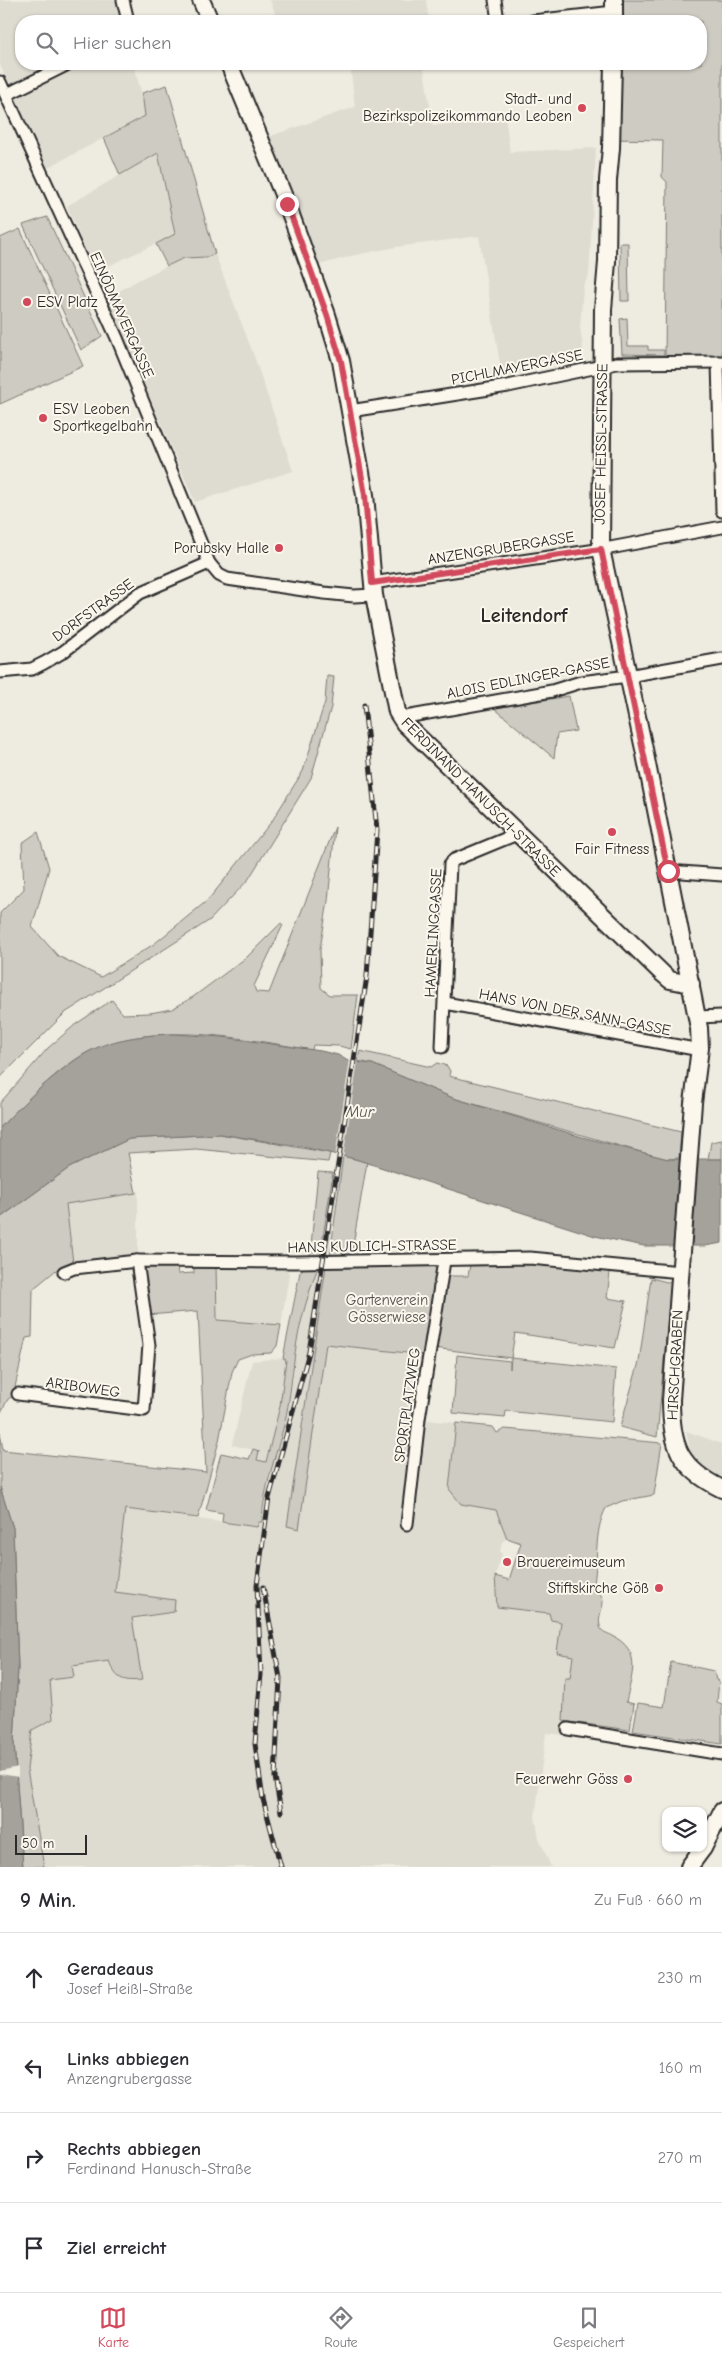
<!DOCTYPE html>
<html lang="de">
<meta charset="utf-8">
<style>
body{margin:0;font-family:"Comic Neue",sans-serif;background:#f7f7f7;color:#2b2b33}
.controls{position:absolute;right:15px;bottom:15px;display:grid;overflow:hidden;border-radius:10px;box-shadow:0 1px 4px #0004}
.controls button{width:45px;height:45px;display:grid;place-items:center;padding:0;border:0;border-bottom:1px solid #e1e1e2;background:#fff;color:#2b2b33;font:25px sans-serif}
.scale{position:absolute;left:15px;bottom:12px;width:72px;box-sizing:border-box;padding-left:5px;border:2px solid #2b2b2b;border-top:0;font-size:14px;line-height:18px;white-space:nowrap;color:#2b2b2b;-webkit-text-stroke:4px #fbf7ec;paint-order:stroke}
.stop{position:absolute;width:15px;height:15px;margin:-11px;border:4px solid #d1495b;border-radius:50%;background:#fff}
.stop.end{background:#d1495b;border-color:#fff;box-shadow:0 1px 5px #0008}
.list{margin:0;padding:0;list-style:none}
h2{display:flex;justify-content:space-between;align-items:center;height:65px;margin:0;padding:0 20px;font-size:21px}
h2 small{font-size:16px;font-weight:400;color:#7c7c81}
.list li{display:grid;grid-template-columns:32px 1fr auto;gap:15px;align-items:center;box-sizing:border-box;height:90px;padding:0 20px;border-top:1px solid #e1e1e2}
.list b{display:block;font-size:19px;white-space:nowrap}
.list p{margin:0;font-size:16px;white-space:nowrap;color:#7c7c81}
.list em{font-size:16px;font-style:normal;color:#7c7c81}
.icon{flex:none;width:28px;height:28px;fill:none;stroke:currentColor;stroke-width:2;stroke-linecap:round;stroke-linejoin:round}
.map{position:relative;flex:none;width:722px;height:1867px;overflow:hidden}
.search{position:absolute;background:#fff;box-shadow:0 1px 4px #0004;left:15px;right:15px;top:15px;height:55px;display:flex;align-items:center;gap:12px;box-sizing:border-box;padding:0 18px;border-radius:20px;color:#7c7c81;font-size:19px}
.sheet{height:425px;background:#fff}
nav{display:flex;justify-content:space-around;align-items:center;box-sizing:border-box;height:70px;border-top:1px solid #e1e1e2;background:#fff;font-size:14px;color:#7c7c81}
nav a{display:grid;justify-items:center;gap:2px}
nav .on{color:#d1495b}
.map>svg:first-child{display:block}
</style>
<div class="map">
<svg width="722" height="1867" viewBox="0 0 722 1867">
<rect width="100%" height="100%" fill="#eeebe0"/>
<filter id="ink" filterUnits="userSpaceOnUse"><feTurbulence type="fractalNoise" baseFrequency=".02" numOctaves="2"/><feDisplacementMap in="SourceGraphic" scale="10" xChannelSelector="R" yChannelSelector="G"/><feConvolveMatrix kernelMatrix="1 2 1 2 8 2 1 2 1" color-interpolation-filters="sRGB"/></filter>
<g filter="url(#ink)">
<g fill="#dedbd1">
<polygon points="0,0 120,0 126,21 21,21 21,64 133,64 145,104 146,116 47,168 0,65"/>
<polygon points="270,0 426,0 429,21 278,21"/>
<polygon points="350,64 423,64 433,126 505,116 510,152 596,148 589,275 583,286 580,327 583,349 579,355 570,360 502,376 479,236 396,247 355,255 316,266 268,137 355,107"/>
<polygon points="158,153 175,235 95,272 67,206"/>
<polygon points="215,254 254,356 293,471 195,502 107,298 140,279 184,258 207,257"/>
<polygon points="333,1173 340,1174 287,1526 299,1528 326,1344 425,1355 416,1419 456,1423 449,1489 461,1504 496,1510 507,1538 502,1542 500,1552 502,1554 495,1576 497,1607 550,1613 561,1622 573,1655 570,1678 565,1681 563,1721 569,1722 567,1735 546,1733 535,1817 539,1838 551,1867 44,1867 27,1769 32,1730 52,1719 50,1680 72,1666 109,1661 113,1673 132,1618 174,1612 175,1600 115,1592 125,1509 257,1527 259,1522 262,1522 270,1470 284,1424 292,1384 297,1343 307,1298 319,1266"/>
<polygon points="138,1192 138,1257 73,1263 66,1204"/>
<polygon points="216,1265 287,1267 289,1274 281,1325 217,1320"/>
<polygon points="283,1358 286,1360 280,1406 266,1462 257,1460 259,1451 232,1445 252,1361"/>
<polygon points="686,1431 722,1444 722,1478 708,1472 691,1454"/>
</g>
<g fill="#cecbc2" stroke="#7c7b76">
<polygon points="614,0 722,0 722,359 665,359 667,182 662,177 663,140 612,139 613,64 701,64 701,21 614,21"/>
<polygon points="167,85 215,254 207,257 184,258 167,266 156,244 175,234 158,153 120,175 104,138 145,116 142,93"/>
<polygon points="47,217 102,336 81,350 23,225"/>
<polygon points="20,229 83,366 0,404 0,238"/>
<polygon points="620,243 628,243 629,301 621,301"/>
<polygon points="627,318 628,346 648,346 648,350 664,350 664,355 622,354 620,319"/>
<polygon points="327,676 334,677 331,707 311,778 248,880 210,920 65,1013 0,1078 0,913 24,889 22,843 38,832 49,868 32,927 58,956 101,977 154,944 208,900 272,821 303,771 325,702"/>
<polygon points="569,696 576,731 557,734 554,758 494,708"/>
<path d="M335 827 328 901 320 949 321 988 330 995H358L351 1049 339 1046 313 1045 312 1050C240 1038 159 1020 90 1051 66 1062 18 1107 0 1128V1103L48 1048 76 1024 112 1000 123 1014 150 1013 172 1009 193 997 247 957 281 923 283 925 254 986 256 992 269 993Z"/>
<polygon points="360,1051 431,1067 437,1063 447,1066 450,1071 449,1076 681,1132 679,1158 668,1159 648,1154 453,1098 372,1064 358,1061"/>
<polygon points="220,1134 330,1153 328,1162 196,1149 128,1153 136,1193 66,1204 73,1263 61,1266 33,1289 32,1337 26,1338 13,1396 8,1399 0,1414 0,1218 69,1168 129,1139"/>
<polygon points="722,1140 722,1159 708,1159 711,1142"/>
<polygon points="343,1156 367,1162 351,1257 330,1256"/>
<polygon points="318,1172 333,1173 320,1256 310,1256"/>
<polygon points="522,1261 610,1272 607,1298 626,1301 615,1348 515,1333 511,1358 616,1369 612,1422 506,1411 505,1418 453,1413 457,1355 510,1361 510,1369 511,1358 434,1348 445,1276 468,1276 470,1265 521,1263"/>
<path d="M194 1264 216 1265 217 1320 281 1325 277 1346 271 1353 252 1354 238 1359 232 1372 219 1441 198 1518 125 1509 115 1592 175 1600 174 1612 132 1618 142 1680C122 1682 116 1679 109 1661L72 1666 74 1677 50 1680 53 1719 32 1730 27 1769 44 1867H23L14 1743 18 1668 13 1528 0 1487V1432L3 1450 206 1472 198 1311 148 1315 143 1270 145 1267 177 1265 178 1274 194 1273Z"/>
<path d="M307 1265 318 1267C309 1291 302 1315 297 1341 292 1369 291 1397 284 1425 276 1457 263 1488 262 1522H259L257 1527 222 1522 223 1513 206 1510 221 1453 249 1459 253 1449 259 1451 257 1460 266 1462 280 1406 286 1360 283 1358 300 1272Z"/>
<polygon points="435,1265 438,1268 425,1355 326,1344 299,1529 287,1526 326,1267"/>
<polygon points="651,1278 671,1283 657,1437 620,1427 639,1362"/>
<path d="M456 1423 493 1427 497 1433 505 1429 662 1443 654 1495 622 1501 606 1508C593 1533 599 1561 593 1588 613 1601 596 1610 600 1626 601 1632 607 1633 611 1635 643 1651 632 1673 626 1702L634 1704 630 1730 563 1721 565 1678H570L573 1656 557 1653 561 1622 551 1620 549 1613 497 1607 495 1576 509 1580 521 1543 507 1538 496 1510 461 1504 449 1489Z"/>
<polygon points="671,1662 714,1671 716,1680 719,1681 717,1702 722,1704 722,1744 633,1731 638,1703 664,1707"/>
</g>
<g fill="#a4a29a" stroke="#74726e">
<path d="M174 1034 223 1037 321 1051 338 1055 348 1061 372 1064 453 1098 582 1137 668 1159H722V1243L705 1246H644L595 1236 355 1159 303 1147 220 1134 129 1139 69 1168 0 1218V1128C21 1104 60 1068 88 1052 114 1038 145 1035 174 1034Z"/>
<polygon points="0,1487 13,1528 18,1668 14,1743 23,1867 0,1867"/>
</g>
<g fill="#eeebe0">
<polygon points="350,1059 358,1061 343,1158 335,1157"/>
<polygon points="18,1767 18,1777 0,1774 0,1771"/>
</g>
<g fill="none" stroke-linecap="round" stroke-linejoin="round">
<defs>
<g id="street">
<polyline points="123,0 128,21"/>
<polyline points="495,0 498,21"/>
<polyline points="533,21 614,12"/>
<polyline points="0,82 117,338 209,563"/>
<polyline points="6,95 68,64"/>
<polyline points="718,362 722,511"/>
<polyline points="350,411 508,386 617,363 722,362"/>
<polyline points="372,583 610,548 722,527"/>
<polyline points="0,672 32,669 44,663 63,652 140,593 209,563 219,575 227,579 324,593 354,596 374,595"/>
<polyline points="400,718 552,691 581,682 628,676 722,659"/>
<polyline points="668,871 722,875"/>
<polyline points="445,1003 700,1050"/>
<polyline points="697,1017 722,1016"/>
<polyline points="442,1047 450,864 454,860 517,834"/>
<polyline points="64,1272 74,1268 137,1261 296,1262 530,1258 681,1272"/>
<polyline points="18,1394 144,1410 149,1345 137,1261"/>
<polyline points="407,1524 419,1419 444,1261"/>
<polyline points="568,1729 722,1754"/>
</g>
<g id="secondary">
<polyline points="201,0 210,21"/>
<polyline points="614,21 614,0"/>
<polyline points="229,64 287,204 327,315 341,361 365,495 374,595 397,712 404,723 663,974 670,980 691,984"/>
<path d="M613 64 611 148 608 180 607 262 603 309 601 549 644 749 699 1028 700 1048 693 1103 671 1400C671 1446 679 1468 722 1489"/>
<polyline points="703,1848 722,1811"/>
<polyline points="689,1867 703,1848"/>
</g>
</defs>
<use href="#street" stroke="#2b2b2b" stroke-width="15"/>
<use href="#secondary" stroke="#2b2b2b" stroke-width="20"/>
<use href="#street" stroke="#fbf7ec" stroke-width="11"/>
<use href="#secondary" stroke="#fbf7ec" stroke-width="16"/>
<defs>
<g id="rail">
<polyline points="263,1587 280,1678 275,1777 281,1812"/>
<polyline points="281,1867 263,1799 255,1744 261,1674 257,1585 269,1498 309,1352 367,976 377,830 364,705"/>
</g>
</defs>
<use href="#rail" stroke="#2b2b2b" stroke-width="5"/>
<use href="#rail" stroke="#fbf7ec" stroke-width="3" stroke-dasharray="9" stroke-linecap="butt"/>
</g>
</g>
<g fill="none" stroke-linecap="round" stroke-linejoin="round" filter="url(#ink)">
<polyline stroke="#d1495b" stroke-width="6" points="287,204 327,315 341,361 365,495 372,583 601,549 668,871"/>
</g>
<g fill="#d1495b" stroke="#fbf7ec" stroke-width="2">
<circle cx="582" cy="108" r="5"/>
<circle cx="27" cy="302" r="5"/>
<circle cx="43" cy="418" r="5"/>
<circle cx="279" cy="548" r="5"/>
<circle cx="612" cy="832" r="5"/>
<circle cx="507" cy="1562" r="5"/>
<circle cx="659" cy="1588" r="5"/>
<circle cx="628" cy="1779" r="5"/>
</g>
<g text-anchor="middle" stroke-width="4" stroke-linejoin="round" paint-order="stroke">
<g font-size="15" fill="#2b2b2b" stroke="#fbf7ec" text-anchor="end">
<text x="572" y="104">Stadt- und<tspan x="572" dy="17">Bezirkspolizeikommando Leoben</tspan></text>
<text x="37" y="307" text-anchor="start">ESV Platz</text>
<text x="53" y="414" text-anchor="start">ESV Leoben<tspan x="53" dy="17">Sportkegelbahn</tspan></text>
<text x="269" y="553">Porubsky Halle</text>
<text x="612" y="854" text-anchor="middle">Fair Fitness</text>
<text x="517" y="1567" text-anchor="start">Brauereimuseum</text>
<text x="649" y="1593">Stiftskirche Göß</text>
<text x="618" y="1784">Feuerwehr Göss</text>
</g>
<g font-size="15" fill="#2b2b2b" stroke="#fbf7ec">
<text transform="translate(122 315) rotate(66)" y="5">EINÖDMAYERGASSE</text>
<text transform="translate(517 367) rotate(-11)" y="5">PICHLMAYERGASSE</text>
<text transform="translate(601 444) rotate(-89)" y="5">JOSEF HEISSL-STRASSE</text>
<text transform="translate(501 548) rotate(-9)" y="5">ANZENGRUBERGASSE</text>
<text transform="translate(93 610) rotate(-36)" y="5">DORFSTRASSE</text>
<text transform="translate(528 678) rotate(-11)" y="5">ALOIS EDLINGER-GASSE</text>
<text transform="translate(481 797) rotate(45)" y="5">FERDINAND HANUSCH-STRASSE</text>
<text transform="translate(433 933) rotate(-87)" y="5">HAMERLINGGASSE</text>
<text transform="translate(575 1012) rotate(11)" y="5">HANS VON DER SANN-GASSE</text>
<text transform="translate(372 1246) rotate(-1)" y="5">HANS KUDLICH-STRASSE</text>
<text transform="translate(675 1365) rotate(-87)" y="5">HIRSCHGRABEN</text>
<text transform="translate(83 1387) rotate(8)" y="5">ARIBOWEG</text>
<text transform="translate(407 1405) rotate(-82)" y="5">SPORTPLATZWEG</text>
</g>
<g font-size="15" fill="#545351" stroke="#fbf7ec">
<text x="387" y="1305">Gartenverein<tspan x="387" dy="17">Gösserwiese</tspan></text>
</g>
<g font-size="16" font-style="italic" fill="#555552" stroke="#fbf7ec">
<text x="360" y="1117">Mur</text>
</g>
<g font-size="20" font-weight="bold" fill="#2b2b2b" stroke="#fbf7ec">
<text x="524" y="622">Leitendorf</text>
</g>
</g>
</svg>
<div class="controls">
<button><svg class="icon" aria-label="layers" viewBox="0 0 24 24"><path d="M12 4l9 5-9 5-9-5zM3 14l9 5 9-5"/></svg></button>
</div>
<div class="scale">50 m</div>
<div class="stop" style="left:668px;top:871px"></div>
<div class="stop end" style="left:287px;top:204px"></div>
<div class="search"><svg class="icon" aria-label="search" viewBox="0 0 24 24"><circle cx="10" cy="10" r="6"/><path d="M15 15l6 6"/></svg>Hier suchen</div>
</div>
<section class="sheet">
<h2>9 Min.<small>Zu Fuß · 660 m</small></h2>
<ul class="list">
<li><svg class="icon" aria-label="ahead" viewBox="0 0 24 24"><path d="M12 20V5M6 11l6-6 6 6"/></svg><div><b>Geradeaus</b><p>Josef Heißl-Straße</p></div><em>230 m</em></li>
<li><svg class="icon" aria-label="left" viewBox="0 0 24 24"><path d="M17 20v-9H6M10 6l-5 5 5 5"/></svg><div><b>Links abbiegen</b><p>Anzengrubergasse</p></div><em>160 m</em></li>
<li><svg class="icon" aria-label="right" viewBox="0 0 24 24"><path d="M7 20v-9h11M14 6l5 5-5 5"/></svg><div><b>Rechts abbiegen</b><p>Ferdinand Hanusch-Straße</p></div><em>270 m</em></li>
<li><svg class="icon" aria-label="arrive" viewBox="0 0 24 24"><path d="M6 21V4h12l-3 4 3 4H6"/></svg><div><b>Ziel erreicht</b></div></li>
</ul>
</section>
<nav>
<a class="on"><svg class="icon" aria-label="map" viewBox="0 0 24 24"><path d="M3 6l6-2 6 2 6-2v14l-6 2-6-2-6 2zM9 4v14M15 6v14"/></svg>Karte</a>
<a><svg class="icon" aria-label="directions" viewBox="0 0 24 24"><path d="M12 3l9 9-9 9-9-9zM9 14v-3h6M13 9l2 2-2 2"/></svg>Route</a>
<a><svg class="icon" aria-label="saved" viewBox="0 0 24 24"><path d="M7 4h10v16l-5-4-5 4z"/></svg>Gespeichert</a>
</nav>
